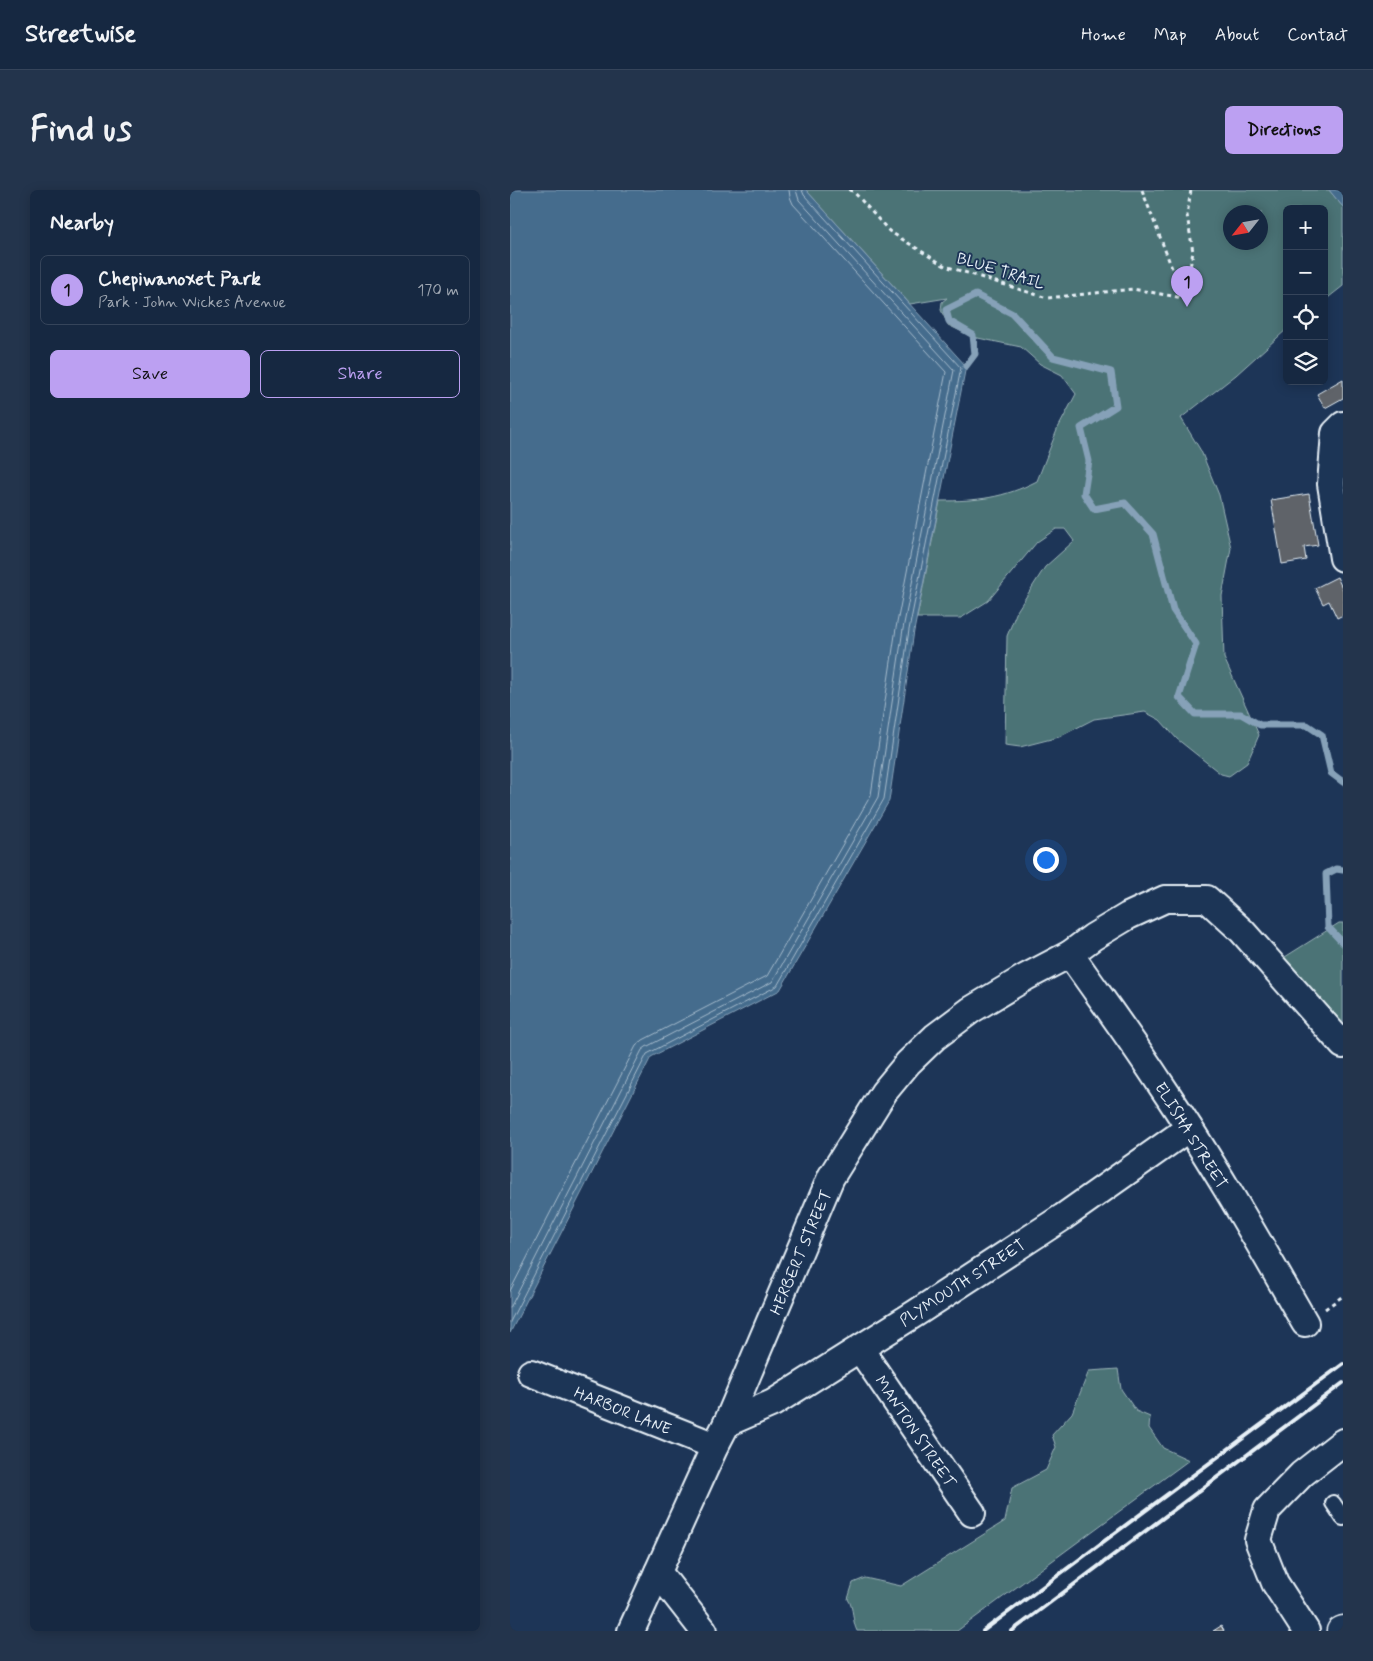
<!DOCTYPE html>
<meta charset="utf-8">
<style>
body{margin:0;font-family:Mynerve,sans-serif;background:#23344c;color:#f1f3f6}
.controls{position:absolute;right:15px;top:15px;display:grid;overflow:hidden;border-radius:8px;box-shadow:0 2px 12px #0003}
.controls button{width:45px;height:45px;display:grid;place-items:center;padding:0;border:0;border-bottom:1px solid #35445a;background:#162841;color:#f1f3f6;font:25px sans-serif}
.compass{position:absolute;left:713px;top:15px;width:45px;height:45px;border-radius:50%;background:#162841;box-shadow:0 2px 12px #0003;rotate:239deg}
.you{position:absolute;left:535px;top:669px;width:18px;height:18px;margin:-12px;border:4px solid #fff;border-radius:50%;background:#1a73e8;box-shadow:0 0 0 8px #1a73e833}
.badge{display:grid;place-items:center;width:32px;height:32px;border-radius:50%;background:#bca0f2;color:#111;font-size:16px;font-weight:700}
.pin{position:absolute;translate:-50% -41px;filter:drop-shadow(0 1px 2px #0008)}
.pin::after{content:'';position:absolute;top:26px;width:18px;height:15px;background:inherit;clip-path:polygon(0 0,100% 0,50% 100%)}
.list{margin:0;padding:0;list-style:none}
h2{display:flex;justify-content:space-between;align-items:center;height:65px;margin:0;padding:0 20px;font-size:21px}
h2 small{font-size:16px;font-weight:400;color:#9ea6b1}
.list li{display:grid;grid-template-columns:32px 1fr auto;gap:15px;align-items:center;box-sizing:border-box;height:70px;margin:0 10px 10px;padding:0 10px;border:1px solid #35445a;border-radius:8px}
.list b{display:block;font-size:19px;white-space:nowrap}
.list p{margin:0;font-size:16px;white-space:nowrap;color:#9ea6b1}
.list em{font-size:16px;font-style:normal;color:#9ea6b1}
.actions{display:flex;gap:10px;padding:15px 20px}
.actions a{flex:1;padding:11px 0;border:1px solid #bca0f2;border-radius:8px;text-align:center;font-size:18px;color:#bca0f2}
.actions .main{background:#bca0f2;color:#111}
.icon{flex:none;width:28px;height:28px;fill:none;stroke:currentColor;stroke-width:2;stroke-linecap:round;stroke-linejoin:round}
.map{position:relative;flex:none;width:833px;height:1441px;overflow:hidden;border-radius:8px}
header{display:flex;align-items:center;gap:30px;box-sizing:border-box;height:70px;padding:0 25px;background:#162841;border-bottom:1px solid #35445a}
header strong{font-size:24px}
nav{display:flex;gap:28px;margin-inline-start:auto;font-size:18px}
.intro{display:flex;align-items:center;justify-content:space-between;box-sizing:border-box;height:120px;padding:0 30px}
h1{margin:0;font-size:35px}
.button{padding:12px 22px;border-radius:8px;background:#bca0f2;color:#111;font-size:18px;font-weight:700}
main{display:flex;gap:30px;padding:0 30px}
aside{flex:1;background:#162841;border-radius:8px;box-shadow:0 2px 12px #0003}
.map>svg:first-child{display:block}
</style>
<header>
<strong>Streetwise</strong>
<nav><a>Home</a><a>Map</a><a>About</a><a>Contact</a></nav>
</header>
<div class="intro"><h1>Find us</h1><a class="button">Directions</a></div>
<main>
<aside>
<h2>Nearby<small></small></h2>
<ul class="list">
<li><span class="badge">1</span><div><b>Chepiwanoxet Park</b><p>Park · John Wickes Avenue</p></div><em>170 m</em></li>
</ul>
<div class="actions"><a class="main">Save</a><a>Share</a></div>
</aside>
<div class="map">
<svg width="833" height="1441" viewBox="0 0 833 1441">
<rect width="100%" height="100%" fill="#1d3557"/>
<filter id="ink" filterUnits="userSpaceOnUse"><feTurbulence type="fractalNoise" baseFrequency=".02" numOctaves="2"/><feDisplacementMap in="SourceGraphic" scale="10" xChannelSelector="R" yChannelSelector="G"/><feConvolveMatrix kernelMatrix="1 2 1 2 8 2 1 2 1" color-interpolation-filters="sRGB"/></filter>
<g filter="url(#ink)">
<g fill="#4b7376" stroke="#9ab2b7" fill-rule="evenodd">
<path d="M296 0H819L833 17V96L814 111V19H777V139L726 185 671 228 691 261 709 305 721 358 712 406 714 468 749 545 737 573 719 586 711 584 667 549 650 530 635 522 584 529 549 547 510 557 495 555 497 446 507 421 535 377 564 351 555 339H546L527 352 478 411 451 428H407L430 311C467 311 494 308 527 291L547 240 566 204 552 185 530 174 511 157 463 147 438 135 431 120 432 112 437 108 400 114ZM721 22H751V52H721Z"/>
<polygon points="829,733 833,733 833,853 767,772"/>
<path d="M608 1179 611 1199 626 1221 640 1227 639 1238 653 1258 679 1270 447 1441H347C342 1431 344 1418 338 1409L343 1393 355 1388 391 1396 495 1331 502 1298 536 1280 546 1257 542 1245 562 1223 579 1181Z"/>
</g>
<g fill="#456c8d" stroke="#86a1b8">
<polygon points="0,0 296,0 456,176 404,441 379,611 270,800 141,867 0,1143"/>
<polygon points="819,0 833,0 833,17"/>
</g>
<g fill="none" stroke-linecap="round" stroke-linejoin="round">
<g stroke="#a7bccd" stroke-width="1">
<polyline points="0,1101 126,856 133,850 257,786 361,605 386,438 436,182 283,14 280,7 279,0"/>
<polyline points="0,1118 132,860 136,857 262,792 368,607 393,439 444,180 289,10 286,0"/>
<polyline points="0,1132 137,864 267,796 374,609 399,440 451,178 294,5 292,0"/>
</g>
<g stroke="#86a1b8" stroke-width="7">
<polyline points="456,176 465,164 463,145 439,131 436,120 466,105 503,124 543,167 601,182 606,216 571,238 579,271 574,304 584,319 615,313 643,344 663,420 686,454 669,507 685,524 731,524 750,535 797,535 812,545 821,583 833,592"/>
<polyline points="833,680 826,679 816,684 818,737 833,753"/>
</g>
</g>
<g fill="#5e6469" stroke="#e8f1f8">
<polygon points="833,189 833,208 815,218 807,204"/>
<polygon points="799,304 808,355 794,357 796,370 772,374 761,310"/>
<polygon points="827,387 833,400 833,425 827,428 819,411 813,414 805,398"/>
<polygon points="711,1436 714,1441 703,1441"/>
</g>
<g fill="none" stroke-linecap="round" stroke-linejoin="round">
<defs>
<polyline id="lane" points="823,1313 833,1328"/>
<g id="street">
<polyline points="833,235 825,243 821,294 833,368"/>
<path d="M560 764C590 807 622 850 651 895 703 972 749 1053 795 1133"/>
<polyline points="350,1159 462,1323"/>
<polyline points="21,1183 205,1256"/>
<polyline points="217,1233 263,1213 406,1123 553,1027 679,938"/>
<polyline points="148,1382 194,1441"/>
<polyline points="121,1441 205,1256 217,1233 321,987 374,902 398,873 425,847 461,820 516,787 560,764 583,747 618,726 655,709 697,709 732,741 833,855"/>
<polyline points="796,1441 765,1393 748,1350 757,1320 792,1284 833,1252"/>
</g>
<polyline id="primary" points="831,1441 833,1440"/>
</defs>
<use href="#lane" stroke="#e8f1f8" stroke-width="18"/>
<use href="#street" stroke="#e8f1f8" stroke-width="30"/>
<use href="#primary" stroke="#e8f1f8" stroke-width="31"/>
<g stroke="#e8f1f8" stroke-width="3" stroke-dasharray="4 4" stroke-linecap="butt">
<polyline points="339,0 343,1 379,41 435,76 537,108 623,99 673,108"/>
<polyline points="632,0 673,107"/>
<polyline points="674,107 683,62 677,25 681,0"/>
<polyline points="815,1119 833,1106"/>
</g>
<use href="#lane" stroke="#1d3557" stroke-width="14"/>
<use href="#street" stroke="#1d3557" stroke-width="26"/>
<use href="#primary" stroke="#1d3557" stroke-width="28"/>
<g stroke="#e8f1f8" stroke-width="4">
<polyline points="473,1441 833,1174"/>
<polyline points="502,1441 833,1193"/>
</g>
</g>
</g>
<g text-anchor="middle" stroke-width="4" stroke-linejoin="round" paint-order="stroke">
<g font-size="16" fill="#e8f1f8" stroke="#1d3557">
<text transform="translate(491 80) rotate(17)" y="6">BLUE TRAIL</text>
<text transform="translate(682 945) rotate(58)" y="6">ELISHA STREET</text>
<text transform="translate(290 1062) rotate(-67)" y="6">HERBERT STREET</text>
<text transform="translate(452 1092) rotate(-33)" y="6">PLYMOUTH STREET</text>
<text transform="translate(113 1220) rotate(22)" y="6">HARBOR LANE</text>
<text transform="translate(406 1241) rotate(56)" y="6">MANTON STREET</text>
</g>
</g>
</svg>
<div class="controls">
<button>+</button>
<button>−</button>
<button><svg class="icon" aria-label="locate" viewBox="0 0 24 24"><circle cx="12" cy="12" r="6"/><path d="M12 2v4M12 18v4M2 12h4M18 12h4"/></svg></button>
<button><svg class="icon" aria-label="layers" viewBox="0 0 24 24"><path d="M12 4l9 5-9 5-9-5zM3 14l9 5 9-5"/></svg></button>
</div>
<svg class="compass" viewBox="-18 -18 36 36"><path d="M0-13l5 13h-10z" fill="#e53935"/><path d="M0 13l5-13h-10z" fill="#9ea6b1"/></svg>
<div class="you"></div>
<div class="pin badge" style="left:677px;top:117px">1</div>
</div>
</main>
